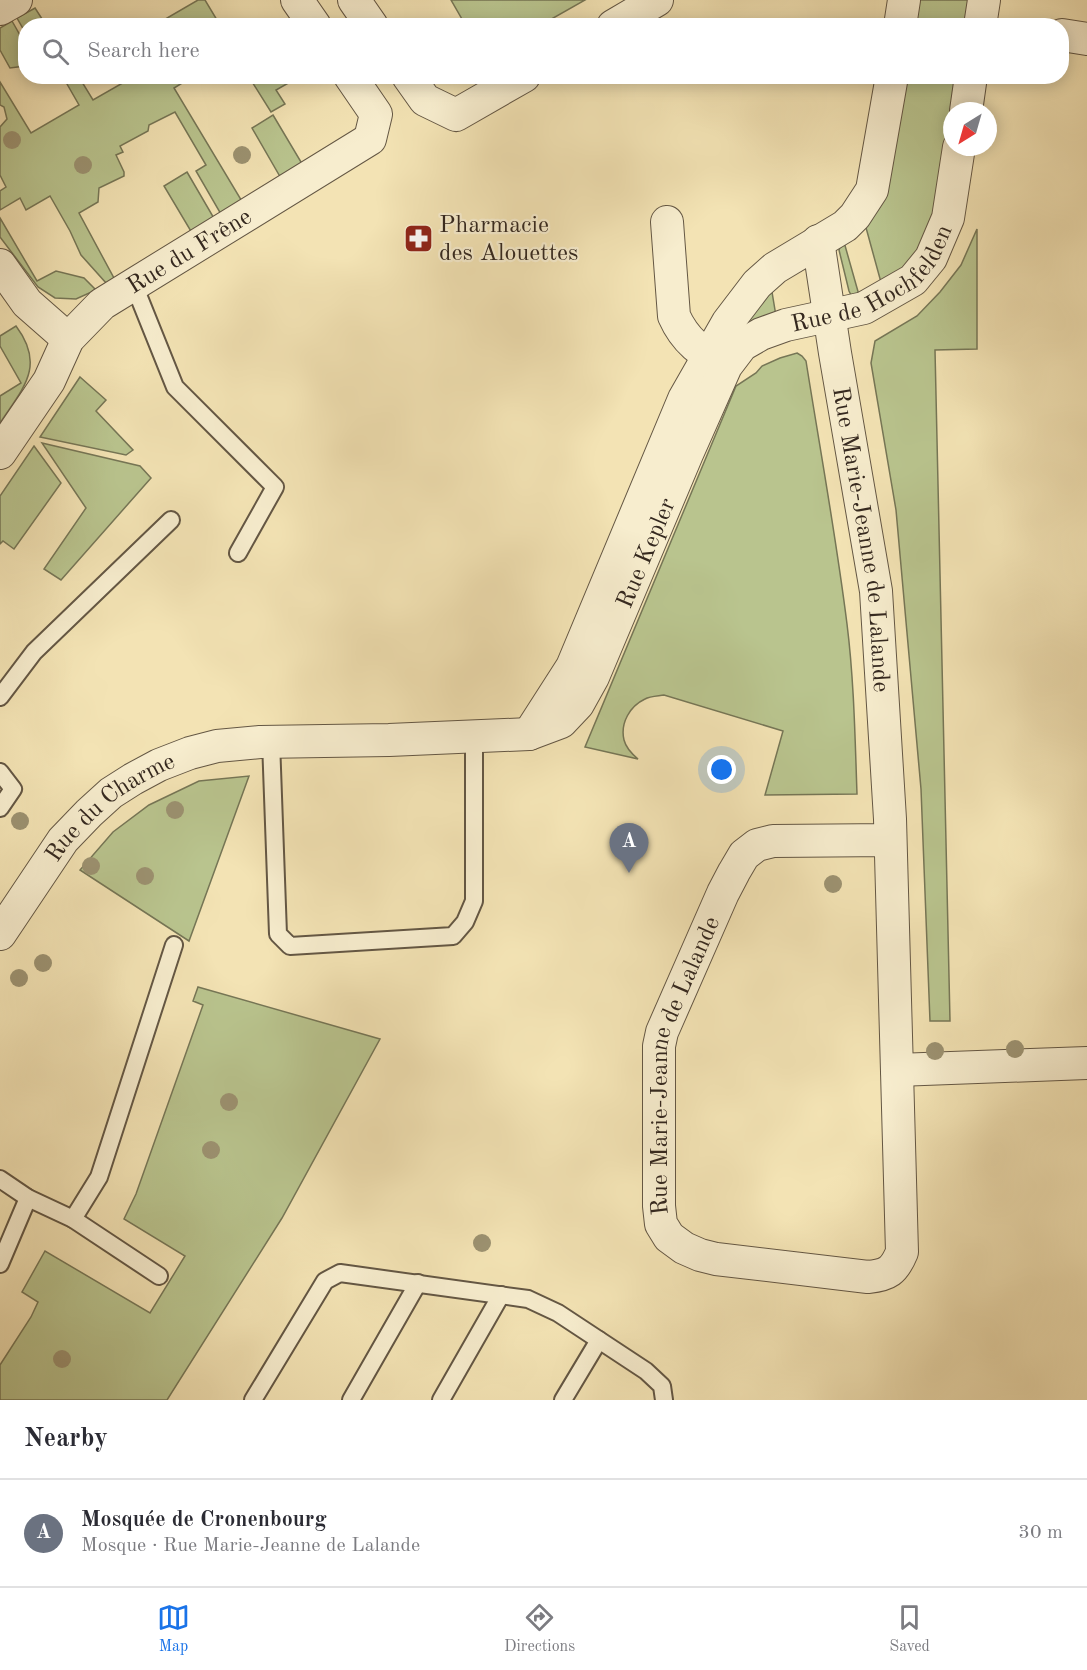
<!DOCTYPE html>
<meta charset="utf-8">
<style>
body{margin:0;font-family:"Old Standard TT",serif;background:#f7f7f7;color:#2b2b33}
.compass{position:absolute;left:943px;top:102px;width:54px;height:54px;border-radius:50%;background:#fff;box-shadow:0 3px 15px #0003;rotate:217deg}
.you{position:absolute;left:722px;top:770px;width:21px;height:21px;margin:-15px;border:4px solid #fff;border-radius:50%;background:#1a73e8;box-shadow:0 0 0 9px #1a73e833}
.badge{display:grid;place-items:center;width:39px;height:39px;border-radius:50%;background:#1a73e8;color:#fff;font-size:20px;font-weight:700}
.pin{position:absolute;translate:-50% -50px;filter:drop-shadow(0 2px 3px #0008)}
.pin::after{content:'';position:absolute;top:32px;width:21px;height:18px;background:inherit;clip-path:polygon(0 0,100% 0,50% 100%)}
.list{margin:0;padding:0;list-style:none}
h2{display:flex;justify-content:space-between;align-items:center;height:78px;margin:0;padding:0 24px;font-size:26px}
h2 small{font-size:20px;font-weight:400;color:#7c7c81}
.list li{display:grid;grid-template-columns:39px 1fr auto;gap:18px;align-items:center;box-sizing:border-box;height:108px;padding:0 24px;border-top:2px solid #e1e1e2}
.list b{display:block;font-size:22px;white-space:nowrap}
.list p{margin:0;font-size:20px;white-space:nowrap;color:#7c7c81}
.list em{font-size:20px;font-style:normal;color:#7c7c81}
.icon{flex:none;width:33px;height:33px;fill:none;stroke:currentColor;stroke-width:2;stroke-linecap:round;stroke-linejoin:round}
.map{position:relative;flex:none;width:1087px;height:1400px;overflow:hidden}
.search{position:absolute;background:#fff;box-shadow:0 3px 15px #0003;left:18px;right:18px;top:18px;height:66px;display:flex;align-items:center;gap:15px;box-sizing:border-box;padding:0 21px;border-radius:24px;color:#7c7c81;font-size:22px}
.sheet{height:186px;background:#fff}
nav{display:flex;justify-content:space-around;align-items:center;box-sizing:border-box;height:84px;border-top:2px solid #e1e1e2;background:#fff;font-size:16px;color:#7c7c81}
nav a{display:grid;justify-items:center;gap:3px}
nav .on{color:#1a73e8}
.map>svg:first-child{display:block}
</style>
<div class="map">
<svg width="1087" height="1400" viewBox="0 0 1087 1400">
<rect width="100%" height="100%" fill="#f3e3b4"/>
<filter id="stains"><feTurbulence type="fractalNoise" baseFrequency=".00333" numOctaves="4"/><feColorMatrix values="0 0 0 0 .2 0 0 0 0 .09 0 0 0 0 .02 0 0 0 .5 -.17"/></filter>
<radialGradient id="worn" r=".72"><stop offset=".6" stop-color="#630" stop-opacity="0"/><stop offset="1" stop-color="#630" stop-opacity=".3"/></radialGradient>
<g fill="#b9c48e" stroke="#767656" stroke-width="1.5">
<polygon points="198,0 205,0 220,25 155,25"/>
<polygon points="451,0 585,0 541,25 466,26"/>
<polygon points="914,0 974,0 970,25 910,26"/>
<polygon points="35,8 46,25 26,26 25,32 17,18"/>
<polygon points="12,21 25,44 25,66 10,68 0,50 0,28"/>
<polygon points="63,77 79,77 93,100 133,77 192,77 174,88 243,203 222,216 196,171 206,165 175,112 149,125 148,131 120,146 123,152 116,155 124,172 124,176 99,188 98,202 79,213 115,280 107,284 81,255 70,231 50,196 26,210 20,198 0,210 0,191 6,187 0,175 0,127 7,119 4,107 0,105 0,82 31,133 79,105"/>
<polygon points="249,77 299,77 276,90 285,104 271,112"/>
<polygon points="902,77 962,77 952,111 952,140 940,217 921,254 882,286 865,224"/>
<polygon points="273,115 304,167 282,180 252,128"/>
<polygon points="187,172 215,220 192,233 164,186"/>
<polygon points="0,218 37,281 56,271 84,278 96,290 76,299 55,298 38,287 0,237"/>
<polygon points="977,229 977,349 935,350 950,1021 930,1021 921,789 896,510 871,363 875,341 917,316 940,292 961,265"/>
<polygon points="844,242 859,295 851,295 849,291 839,250 840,247"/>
<polygon points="771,286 776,316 746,328 741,323"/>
<path d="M16 326C46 366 23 388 0 423V396L21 383 0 346V336Z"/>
<path d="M797 353 802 356 806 361C820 449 836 536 847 624 854 680 855 737 857 794L765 795 783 731 664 695C658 696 650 696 645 699 630 706 620 723 624 740 626 748 632 754 638 759L585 747 736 386 756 373 762 366 780 358Z"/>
<polygon points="80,377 106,400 96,411 133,450 126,455 40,437"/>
<polygon points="42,443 140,466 151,478 61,580 44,569 86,508"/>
<polygon points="34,446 61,483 14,549 3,541 0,544 0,496"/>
<polygon points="249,776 189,941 80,870 113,832 149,805 199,781"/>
<polygon points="198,987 380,1039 282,1218 167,1400 0,1400 0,1365 31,1317 38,1302 22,1292 45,1251 150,1313 185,1256 124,1219 136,1194 203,1005 193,1001"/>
</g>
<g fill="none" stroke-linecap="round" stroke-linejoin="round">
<defs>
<g id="lane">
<polyline points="134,285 175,387 275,487 238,553"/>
<polyline points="0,697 34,652 171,520"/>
<polyline points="271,741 278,934 290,946 453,936 465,922 474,901 474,737"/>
<polyline points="0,772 13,789 0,808"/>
<polyline points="0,1179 28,1198 73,1219 159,1276"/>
<polyline points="73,1219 99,1177 174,945"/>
<polyline points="0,1264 28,1198"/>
<polyline points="253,1400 325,1281 340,1273 528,1299 558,1313 646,1371 662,1386 664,1400"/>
<polyline points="351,1400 418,1283"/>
<polyline points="441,1400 501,1295"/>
<polyline points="563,1400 599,1340"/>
</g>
<g id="street">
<polyline points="297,0 315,26"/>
<polyline points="354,0 372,26"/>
<polyline points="0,9 16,0"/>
<polyline points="613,26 657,0"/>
<polyline points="900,26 904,0"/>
<polyline points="980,26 984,0"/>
<polyline points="1062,35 1087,39"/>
<polyline points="408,76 425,100 456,115 524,76"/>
<polyline points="966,111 971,76"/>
<path d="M667 222 674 316C685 341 702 353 725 365"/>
<path id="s1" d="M818 241 835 353 876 591 890 819 902 1252C894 1271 888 1275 868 1277L716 1259 700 1255 684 1248 669 1237 661 1224 659 1206V1046L662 1032 723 893 734 872 744 855 757 845 773 841 890 840"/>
<polyline points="0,265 27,303 68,339"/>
<path id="s2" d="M0 453 49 381 68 339 102 304 370 139 376 114 350 76"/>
<polyline points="529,734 572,667 684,399 728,322 757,284 775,268 845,226 855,216 872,190 892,76"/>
<path id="s3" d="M0 934 63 840 89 813 111 793 133 779 159 765 190 753 217 746 260 742 389 740 529 734 561 722 578 704 593 677 687 454 726 366 742 345 761 334 786 325 864 308 913 280 931 258 948 218 959 147"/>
<polyline points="897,1070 1087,1063"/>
</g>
</defs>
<use href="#lane" stroke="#645744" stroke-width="20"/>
<use href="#street" stroke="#645744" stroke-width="34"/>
<use href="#lane" stroke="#f7edce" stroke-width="16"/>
<use href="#street" stroke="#f7edce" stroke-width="32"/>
</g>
<g fill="#9c9271">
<circle cx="12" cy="140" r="9"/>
<circle cx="242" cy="155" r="9"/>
<circle cx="83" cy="165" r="9"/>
<circle cx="175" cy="810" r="9"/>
<circle cx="20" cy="821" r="9"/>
<circle cx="91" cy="866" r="9"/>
<circle cx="145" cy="876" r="9"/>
<circle cx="833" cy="884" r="9"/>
<circle cx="43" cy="963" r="9"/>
<circle cx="19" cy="978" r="9"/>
<circle cx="1015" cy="1049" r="9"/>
<circle cx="935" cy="1051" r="9"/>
<circle cx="229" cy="1102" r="9"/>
<circle cx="211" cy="1150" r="9"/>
<circle cx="482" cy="1243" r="9"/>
<circle cx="62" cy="1359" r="9"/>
</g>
<defs>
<symbol id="pharmacy-square" viewBox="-11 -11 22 22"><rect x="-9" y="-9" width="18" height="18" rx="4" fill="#8f2418" stroke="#f7edce"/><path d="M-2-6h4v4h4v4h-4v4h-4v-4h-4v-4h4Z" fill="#fff"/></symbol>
</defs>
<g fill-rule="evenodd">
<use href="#pharmacy-square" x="402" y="222" width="33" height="33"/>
</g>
<g text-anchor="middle" stroke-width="4.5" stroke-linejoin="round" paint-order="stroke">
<g font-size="24" fill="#34281f" stroke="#f7edce" text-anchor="start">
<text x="439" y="232">Pharmacie<tspan x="439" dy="28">des Alouettes</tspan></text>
</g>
<g font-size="24" fill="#34281f" stroke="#f7edce">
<text dy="8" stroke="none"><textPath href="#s2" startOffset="284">Rue du Frêne</textPath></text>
<text dy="8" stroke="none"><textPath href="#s3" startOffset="1215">Rue de Hochfelden</textPath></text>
<text dy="8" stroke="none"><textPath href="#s1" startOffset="302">Rue Marie-Jeanne de Lalande</textPath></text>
<text dy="8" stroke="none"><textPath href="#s3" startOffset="834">Rue Kepler</textPath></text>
<text dy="8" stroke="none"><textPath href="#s3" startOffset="171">Rue du Charme</textPath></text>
<text dy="8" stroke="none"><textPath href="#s1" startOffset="1446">Rue Marie-Jeanne de Lalande</textPath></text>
</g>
</g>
<rect width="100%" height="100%" filter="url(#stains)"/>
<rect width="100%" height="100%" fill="url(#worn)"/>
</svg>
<svg class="compass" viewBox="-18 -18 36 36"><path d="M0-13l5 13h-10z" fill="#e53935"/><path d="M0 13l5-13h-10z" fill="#7c7c81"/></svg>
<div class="you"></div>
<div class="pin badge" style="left:629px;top:873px;background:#6b7280">A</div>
<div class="search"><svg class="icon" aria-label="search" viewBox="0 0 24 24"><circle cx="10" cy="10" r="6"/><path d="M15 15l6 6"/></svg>Search here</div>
</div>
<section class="sheet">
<h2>Nearby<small></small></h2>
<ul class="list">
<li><span class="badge" style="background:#6b7280">A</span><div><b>Mosquée de Cronenbourg</b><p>Mosque · Rue Marie-Jeanne de Lalande</p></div><em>30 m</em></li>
</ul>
</section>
<nav>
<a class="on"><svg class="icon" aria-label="map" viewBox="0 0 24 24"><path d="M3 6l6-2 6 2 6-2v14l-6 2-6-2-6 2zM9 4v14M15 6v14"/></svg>Map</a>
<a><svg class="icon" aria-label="directions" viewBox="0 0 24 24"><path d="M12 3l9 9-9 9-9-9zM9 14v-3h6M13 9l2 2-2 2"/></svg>Directions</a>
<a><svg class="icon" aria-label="saved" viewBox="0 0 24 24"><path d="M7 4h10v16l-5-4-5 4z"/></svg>Saved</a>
</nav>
